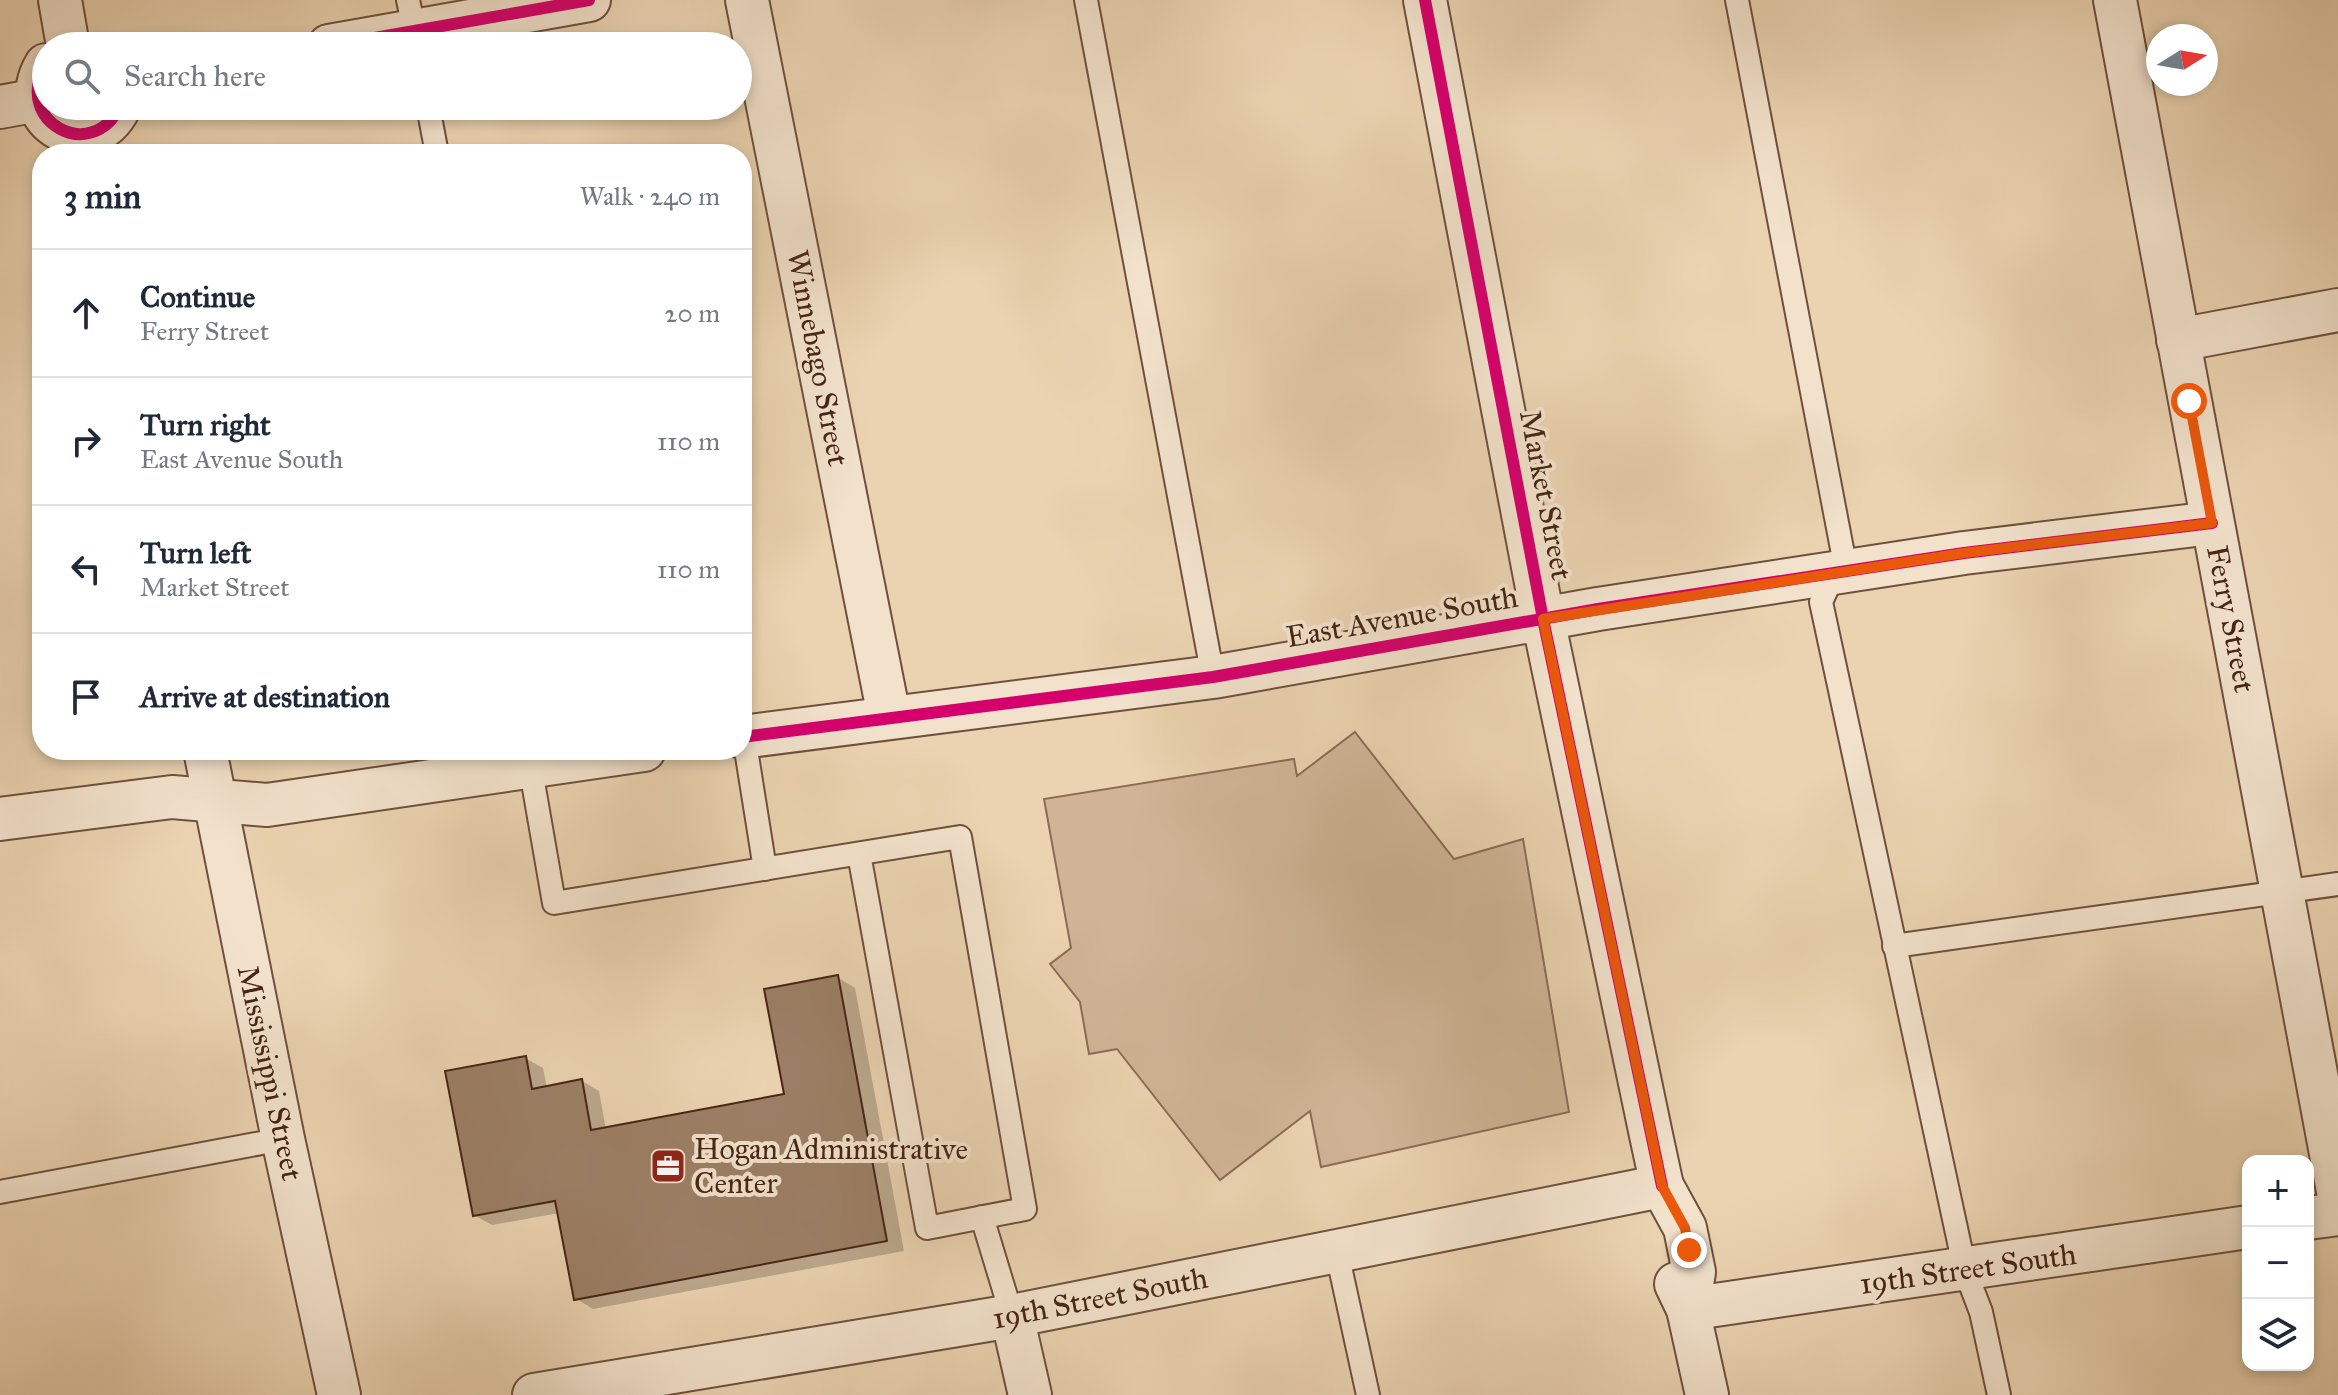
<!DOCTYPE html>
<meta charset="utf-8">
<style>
body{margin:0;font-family:"IM FELL Great Primer",serif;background:#f6f6f7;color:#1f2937}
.controls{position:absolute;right:24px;bottom:24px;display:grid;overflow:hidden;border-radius:16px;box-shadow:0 4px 12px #0003}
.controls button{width:72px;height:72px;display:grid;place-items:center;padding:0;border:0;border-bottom:2px solid #e0e1e3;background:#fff;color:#1f2937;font:40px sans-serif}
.compass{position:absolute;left:2146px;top:24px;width:72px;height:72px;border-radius:50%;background:#fff;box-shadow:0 4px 12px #0003;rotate:79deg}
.stop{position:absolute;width:24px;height:24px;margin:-18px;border:6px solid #ea580c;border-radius:50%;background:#fff}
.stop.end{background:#ea580c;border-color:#fff;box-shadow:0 2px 8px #0008}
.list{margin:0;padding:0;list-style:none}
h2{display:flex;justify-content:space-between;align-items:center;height:104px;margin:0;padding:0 32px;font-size:34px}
h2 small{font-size:26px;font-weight:400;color:#747a83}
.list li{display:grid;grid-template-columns:52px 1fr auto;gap:24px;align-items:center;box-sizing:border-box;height:128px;padding:0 32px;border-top:2px solid #e0e1e3}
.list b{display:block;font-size:30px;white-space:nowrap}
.list p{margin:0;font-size:26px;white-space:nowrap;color:#747a83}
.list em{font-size:26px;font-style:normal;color:#747a83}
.icon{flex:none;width:44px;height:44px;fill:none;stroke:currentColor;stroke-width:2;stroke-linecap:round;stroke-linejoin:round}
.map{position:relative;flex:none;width:2338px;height:1395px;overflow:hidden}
.search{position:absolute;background:#fff;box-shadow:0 4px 12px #0003;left:32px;top:32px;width:720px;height:88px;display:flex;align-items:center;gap:20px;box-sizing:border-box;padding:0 28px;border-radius:44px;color:#747a83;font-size:30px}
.panel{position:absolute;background:#fff;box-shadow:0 4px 12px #0003;left:32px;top:144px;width:720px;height:616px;border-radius:32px}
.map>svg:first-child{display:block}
</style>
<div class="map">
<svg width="2338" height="1395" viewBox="0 0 2338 1395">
<rect width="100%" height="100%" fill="#ebd3b1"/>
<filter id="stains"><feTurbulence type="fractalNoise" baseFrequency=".0025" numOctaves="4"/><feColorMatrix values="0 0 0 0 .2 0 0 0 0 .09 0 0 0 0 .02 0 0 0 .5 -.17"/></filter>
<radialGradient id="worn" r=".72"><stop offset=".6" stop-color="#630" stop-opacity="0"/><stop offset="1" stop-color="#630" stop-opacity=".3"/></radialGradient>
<polygon fill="#cfb596" stroke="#8b6d56" stroke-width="2" points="1355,732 1454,859 1523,839 1569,1112 1321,1167 1310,1111 1220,1180 1117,1049 1089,1054 1080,1002 1050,964 1071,948 1044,799 1294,759 1297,776"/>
<polygon fill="#0003" points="837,977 855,988 904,1251 593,1309 575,1298 559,1213 492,1225 474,1215 525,1058 543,1068 547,1088 582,1081 599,1091 606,1130 786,1096"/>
<polygon fill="#9c7f66" stroke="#472515" stroke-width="2" points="838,975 887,1241 574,1300 555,1201 473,1216 445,1071 526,1056 532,1089 582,1079 591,1130 784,1094 764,989"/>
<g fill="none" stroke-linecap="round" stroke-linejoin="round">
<defs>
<g id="service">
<polyline points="408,0 416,38"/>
<polyline points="1086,0 1213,677"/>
<polyline points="1737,0 1843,554 1821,602 1965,1270 1981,1312 1999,1395"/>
<polyline points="428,106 437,154"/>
<polyline points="744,737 765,869"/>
<path d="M530 765 554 903C690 881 825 859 960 837L1025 1209 927 1228 859 854"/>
<polyline points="1894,946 2338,884"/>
<polyline points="0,1192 283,1139"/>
<polyline points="982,1217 1012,1316"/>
<polyline points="1337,1253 1368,1395"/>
</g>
<g id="minor">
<polyline points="60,0 68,46"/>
<polyline points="747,0 889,716"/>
<polyline points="1425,0 1543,619 1651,1135 1662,1186 1685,1228 1694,1272 1688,1309"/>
<polyline points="2115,0 2338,1191"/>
<polyline points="329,46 589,0"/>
<path d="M46 65C12 121 92 165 120 106"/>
<polyline points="0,107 38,100"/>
<polyline points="2178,340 2338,310"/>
<polyline points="742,737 1213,677 1598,609 1964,553 2212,523"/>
<polyline points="205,750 283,1139 339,1395"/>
<polyline points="0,819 172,797 267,805 644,750"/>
<polyline points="2308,1218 2338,1214"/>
<polyline points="1676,1284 1688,1309 1707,1395"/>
<polyline points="1688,1309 2248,1227"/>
<polyline points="1012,1316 1030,1395"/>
<polyline points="534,1395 1012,1316 1662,1186"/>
</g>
</defs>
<use href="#service" stroke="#70503c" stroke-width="26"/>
<use href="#minor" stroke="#70503c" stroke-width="46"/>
<use href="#service" stroke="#f2e2cc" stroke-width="22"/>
<use href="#minor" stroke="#f2e2cc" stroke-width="42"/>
<defs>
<g id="cycleway">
<polyline points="1425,0 1543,619 1662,1186"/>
<polyline points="329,46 589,0"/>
<path d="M46 65C12 121 92 165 120 106"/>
<polyline points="742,737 1213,677 1598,609 1964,553 2212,523"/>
</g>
</defs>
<use href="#cycleway" stroke="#f2e2cc" stroke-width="17"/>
<use href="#cycleway" stroke="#d6006c" stroke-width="12"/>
</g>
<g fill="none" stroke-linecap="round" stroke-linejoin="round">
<polyline stroke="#ea580c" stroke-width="10" points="1689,1250 1685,1228 1662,1186 1543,619 1964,553 2212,523 2189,401"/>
</g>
<defs>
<symbol id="office-square" viewBox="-11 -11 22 22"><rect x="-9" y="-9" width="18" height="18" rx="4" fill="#8f2418" stroke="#f2e2cc"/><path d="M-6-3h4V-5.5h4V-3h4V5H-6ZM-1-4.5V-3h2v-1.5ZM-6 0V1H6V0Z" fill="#fff"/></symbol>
</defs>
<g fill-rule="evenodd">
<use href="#office-square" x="648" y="1146" width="40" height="40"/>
</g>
<g text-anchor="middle" stroke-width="8" stroke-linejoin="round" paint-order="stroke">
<g font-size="30" fill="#472515" stroke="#f2e2cc">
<text transform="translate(818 358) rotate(79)" y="10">Winnebago Street</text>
<text transform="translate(1546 495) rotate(79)" y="10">Market Street</text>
<text transform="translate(1402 617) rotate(-10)" y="10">East Avenue South</text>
<text transform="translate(2231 619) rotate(79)" y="10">Ferry Street</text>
<text transform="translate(270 1073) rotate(78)" y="10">Mississippi Street</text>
<text transform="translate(1968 1269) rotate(-8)" y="10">19th Street South</text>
<text transform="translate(1100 1298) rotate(-11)" y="10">19th Street South</text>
</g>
<g font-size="30" fill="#472515" stroke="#f2e2cc" text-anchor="start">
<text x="694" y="1159">Hogan Administrative<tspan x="694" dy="34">Center</tspan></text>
</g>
</g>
<rect width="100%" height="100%" filter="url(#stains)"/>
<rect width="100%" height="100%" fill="url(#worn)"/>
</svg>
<div class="controls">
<button>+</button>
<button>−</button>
<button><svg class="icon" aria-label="layers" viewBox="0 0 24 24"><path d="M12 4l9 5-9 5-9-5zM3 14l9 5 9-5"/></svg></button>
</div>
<svg class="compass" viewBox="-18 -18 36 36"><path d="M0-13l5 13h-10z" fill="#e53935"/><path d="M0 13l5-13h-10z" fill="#747a83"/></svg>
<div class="stop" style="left:2189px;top:401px"></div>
<div class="stop end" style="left:1689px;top:1250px"></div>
<div class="search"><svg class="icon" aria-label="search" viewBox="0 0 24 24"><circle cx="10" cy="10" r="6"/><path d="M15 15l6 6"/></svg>Search here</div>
<section class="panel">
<h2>3 min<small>Walk · 240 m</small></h2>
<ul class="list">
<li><svg class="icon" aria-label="ahead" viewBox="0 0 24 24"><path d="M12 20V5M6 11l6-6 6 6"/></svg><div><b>Continue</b><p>Ferry Street</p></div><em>20 m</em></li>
<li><svg class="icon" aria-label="right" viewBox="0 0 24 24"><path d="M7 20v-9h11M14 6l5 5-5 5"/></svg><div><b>Turn right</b><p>East Avenue South</p></div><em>110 m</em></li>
<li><svg class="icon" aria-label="left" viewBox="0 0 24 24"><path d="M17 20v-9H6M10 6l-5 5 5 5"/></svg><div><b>Turn left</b><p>Market Street</p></div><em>110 m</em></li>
<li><svg class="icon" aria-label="arrive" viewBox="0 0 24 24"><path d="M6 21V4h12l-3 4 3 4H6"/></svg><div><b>Arrive at destination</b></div></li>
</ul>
</section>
</div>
